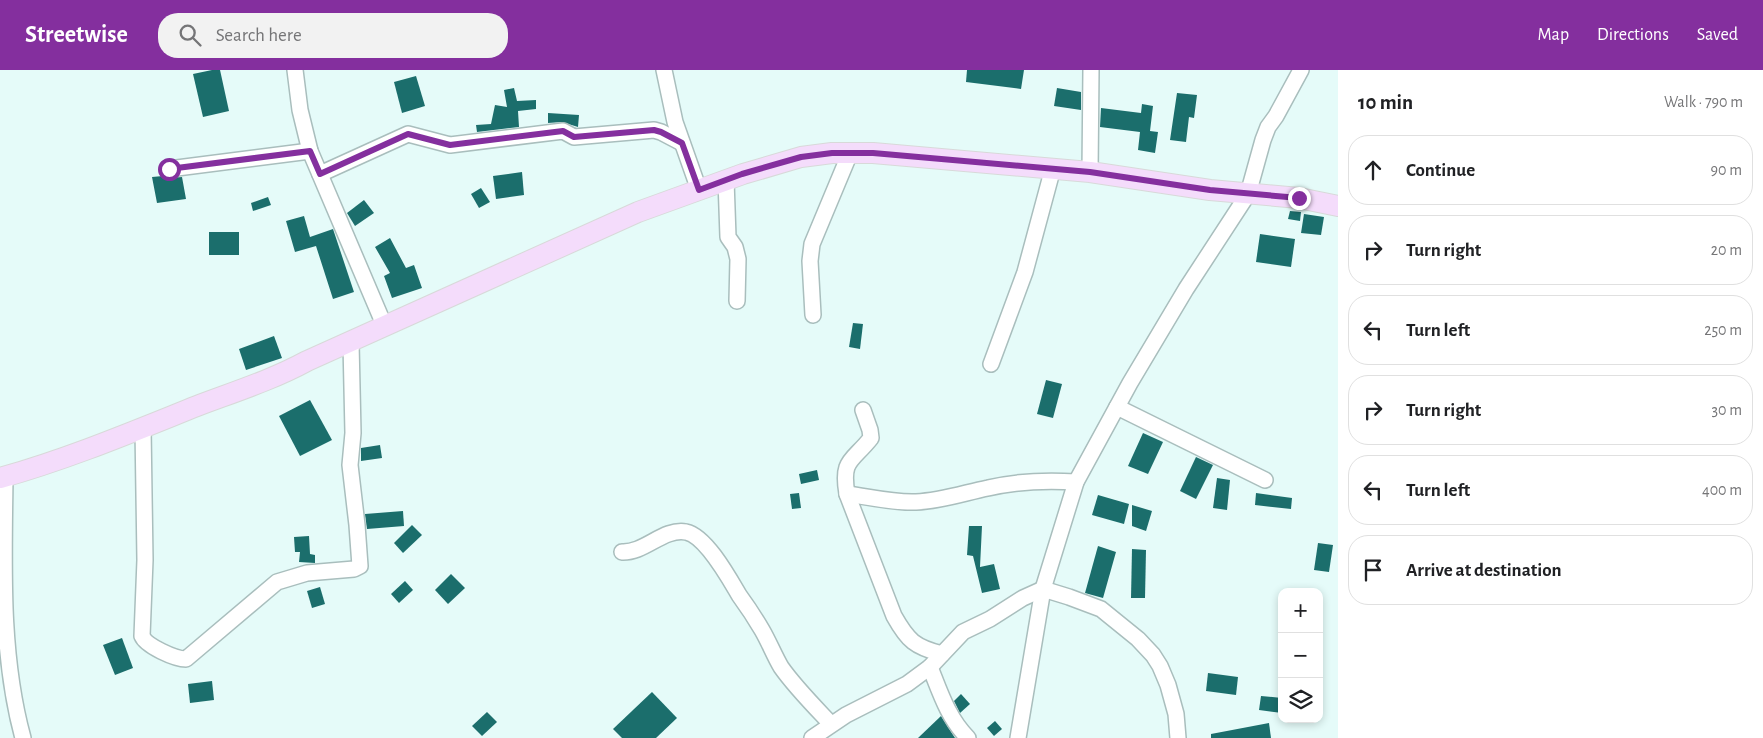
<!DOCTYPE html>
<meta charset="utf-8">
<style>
body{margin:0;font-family:"Alegreya Sans",sans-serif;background:#f2f2f2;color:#202124}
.controls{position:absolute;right:15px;bottom:15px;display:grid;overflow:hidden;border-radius:10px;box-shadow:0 2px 8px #0003}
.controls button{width:45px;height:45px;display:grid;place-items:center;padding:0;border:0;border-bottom:1px solid #e0e0e0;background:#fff;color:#202124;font:25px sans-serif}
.stop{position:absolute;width:15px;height:15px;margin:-11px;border:4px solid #842f9e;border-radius:50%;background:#fff}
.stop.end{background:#842f9e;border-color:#fff;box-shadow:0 1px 5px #0008}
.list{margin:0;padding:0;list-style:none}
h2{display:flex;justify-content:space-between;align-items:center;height:65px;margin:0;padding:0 20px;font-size:21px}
h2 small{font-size:16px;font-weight:400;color:#757577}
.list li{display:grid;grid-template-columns:32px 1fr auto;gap:15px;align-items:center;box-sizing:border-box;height:70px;margin:0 10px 10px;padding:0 10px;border:1px solid #e0e0e0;border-radius:20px}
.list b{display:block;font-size:19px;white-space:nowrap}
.list em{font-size:16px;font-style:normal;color:#757577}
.icon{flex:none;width:28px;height:28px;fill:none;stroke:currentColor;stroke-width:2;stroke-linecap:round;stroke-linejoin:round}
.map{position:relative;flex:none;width:1338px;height:668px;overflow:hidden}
header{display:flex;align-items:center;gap:30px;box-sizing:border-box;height:70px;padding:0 25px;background:#842f9e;color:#fff}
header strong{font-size:24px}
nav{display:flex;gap:28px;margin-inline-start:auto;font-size:18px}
.search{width:350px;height:45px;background:#f2f2f2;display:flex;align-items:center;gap:12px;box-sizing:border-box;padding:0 18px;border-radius:20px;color:#757577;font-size:19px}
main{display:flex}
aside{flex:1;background:#fff}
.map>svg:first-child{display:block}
</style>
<header>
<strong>Streetwise</strong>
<div class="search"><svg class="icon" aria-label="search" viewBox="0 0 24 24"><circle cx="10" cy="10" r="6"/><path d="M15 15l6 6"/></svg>Search here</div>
<nav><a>Map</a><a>Directions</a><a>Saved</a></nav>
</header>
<main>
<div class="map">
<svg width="1338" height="668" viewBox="0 0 1338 668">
<rect width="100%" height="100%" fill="#e5fbf9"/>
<g fill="#1b6e6c">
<polygon points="212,0 220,0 229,41 203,47 193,4"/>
<polygon points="967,0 1024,0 1021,19 966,12"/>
<polygon points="416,6 425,36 402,43 394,12"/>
<polygon points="514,18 517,31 536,30 536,39 518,41 519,57 477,62 476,55 491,54 495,35 507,37 504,20"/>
<polygon points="1057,18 1081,22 1081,40 1054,36"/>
<polygon points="1177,23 1197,25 1194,48 1189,47 1186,72 1170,70"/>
<polygon points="1142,34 1153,36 1150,61 1158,62 1155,83 1138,80 1140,62 1100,57 1101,38 1141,43"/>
<polygon points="548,43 579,45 578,57 562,52 548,53"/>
<polygon points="522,102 524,125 496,129 493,106"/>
<polygon points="163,106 170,108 182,107 186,129 157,133 152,107"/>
<polygon points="481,118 490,132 479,138 471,124"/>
<polygon points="268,127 271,135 253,141 251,133"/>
<polygon points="364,130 374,143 355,156 347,143"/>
<polygon points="1290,141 1301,142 1300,151 1288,149"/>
<polygon points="1304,144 1324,147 1321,165 1301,163"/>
<polygon points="304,146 310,167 333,159 354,222 333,229 316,176 295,182 286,151"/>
<rect x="209" y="162" width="30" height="23"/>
<polygon points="1260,164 1295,169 1291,197 1256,192"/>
<polygon points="390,168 406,198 414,195 422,218 392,228 384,206 390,203 375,177"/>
<polygon points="853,253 863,254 860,279 849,277"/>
<polygon points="274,266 282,288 246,300 239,279"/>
<polygon points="1046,310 1062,314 1053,348 1037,344"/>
<polygon points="310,330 332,370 300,386 279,346"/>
<polygon points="1143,363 1163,372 1148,404 1128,396"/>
<polygon points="380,375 382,388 361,391 361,378"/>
<polygon points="1196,387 1213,395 1196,429 1180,421"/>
<polygon points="817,400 819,410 801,414 799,404"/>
<polygon points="1217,408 1230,410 1227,440 1213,438"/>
<polygon points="799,423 801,438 792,439 790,424"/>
<polygon points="1256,423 1292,428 1291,439 1255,435"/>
<polygon points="1098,425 1129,434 1124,454 1092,445"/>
<polygon points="1132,435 1152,441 1146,461 1132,456"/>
<polygon points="403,441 404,456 367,459 365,444"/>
<polygon points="412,455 422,465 403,483 394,473"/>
<polygon points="969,456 982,456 980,497 994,494 1000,519 982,523 973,486 967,485"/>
<polygon points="309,466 310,484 315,485 315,493 299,492 300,482 295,482 294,467"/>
<polygon points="1318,473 1333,475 1329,502 1314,500"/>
<polygon points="1098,476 1116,482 1103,528 1085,523"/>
<polygon points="1132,479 1146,480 1145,528 1131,528"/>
<polygon points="451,504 465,518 448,534 435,520"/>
<polygon points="405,511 413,520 399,533 391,524"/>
<polygon points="320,517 325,534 312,538 307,521"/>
<polygon points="122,568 133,598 115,605 103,575"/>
<polygon points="1208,603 1238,607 1236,625 1206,621"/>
<polygon points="212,611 214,630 190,633 188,614"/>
<polygon points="652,622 677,648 656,668 622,668 613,659"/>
<polygon points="961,624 970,634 960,643 954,631"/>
<polygon points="1261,626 1282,628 1282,643 1259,640"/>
<polygon points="487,642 497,652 482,666 472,656"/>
<polygon points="941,646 955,668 918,668"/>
<polygon points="995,651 1002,659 994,666 987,658"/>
<polygon points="1269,653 1271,668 1211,668 1211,664"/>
</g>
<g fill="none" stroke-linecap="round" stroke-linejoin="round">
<defs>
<g id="minor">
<polyline points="295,0 300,40 310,81 385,257"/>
<polyline points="664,0 675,52 699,120"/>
<polyline points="169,99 310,81"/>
<polyline points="1090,102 1091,0"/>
<polyline points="320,104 408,64 450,75 563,61 574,67 654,60 661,62 682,73"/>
<polyline points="726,110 728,167 735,177 738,189 737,231"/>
<polyline points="813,245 810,191 812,174 850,83"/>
<polyline points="991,294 1025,202 1053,98"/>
<polyline points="1117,337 1265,410"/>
<path d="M863 340 870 360 871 368C852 392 841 389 847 424L894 546C908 571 915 577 942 584"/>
<path d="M143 358 145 490 142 566C146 576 175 589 186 589L277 512 307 503 354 499 360 496 357 455 350 395 353 363 351 273"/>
<path d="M5 407C4 494 0 584 23 668"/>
<path d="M847 424C870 427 893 433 916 432 941 431 964 423 988 418 1018 411 1046 410 1076 412"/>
<path d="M622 482C645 483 663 458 686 462 706 466 729 508 739 525 747 536 755 548 762 560 769 572 774 585 781 597 795 617 814 636 831 654"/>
<path d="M930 597C940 622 948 648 968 668"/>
<polyline points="812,668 846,645 907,614 930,597 963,562 990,549 1023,528 1043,519 1069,527 1101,539 1138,569 1153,585 1160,596 1168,615 1176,644 1178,668"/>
<polyline points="1018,668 1043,519 1076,412 1130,313 1186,219 1248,124 1263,70 1268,57 1276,46 1301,0"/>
</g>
<path id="major" d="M0 408C68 389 132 362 197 336 234 322 272 310 307 291L638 142 743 104 801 87 832 83H873L1090 102 1210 120 1299 128 1338 136"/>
</defs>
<use href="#minor" stroke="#a9bebd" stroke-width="18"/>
<use href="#major" stroke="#d8d9d9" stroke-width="22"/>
<use href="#minor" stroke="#fff" stroke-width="15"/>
<use href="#major" stroke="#f4dcfb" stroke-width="20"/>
</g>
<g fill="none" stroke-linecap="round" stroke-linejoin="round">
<polyline stroke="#842f9e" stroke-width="6" points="169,99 310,81 320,104 408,64 450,75 563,61 574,67 654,60 661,62 682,73 699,120 742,104 801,87 832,83 873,83 1090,102 1210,120 1299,128"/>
</g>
</svg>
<div class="controls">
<button>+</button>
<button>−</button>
<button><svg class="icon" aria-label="layers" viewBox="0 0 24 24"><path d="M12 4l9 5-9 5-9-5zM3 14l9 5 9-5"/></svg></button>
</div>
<div class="stop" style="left:169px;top:99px"></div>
<div class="stop end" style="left:1299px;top:128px"></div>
</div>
<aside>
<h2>10 min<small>Walk · 790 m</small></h2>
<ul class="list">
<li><svg class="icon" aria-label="ahead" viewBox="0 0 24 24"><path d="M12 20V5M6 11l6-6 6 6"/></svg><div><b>Continue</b></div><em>90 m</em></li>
<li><svg class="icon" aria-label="right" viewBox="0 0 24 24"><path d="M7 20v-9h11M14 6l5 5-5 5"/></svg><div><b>Turn right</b></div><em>20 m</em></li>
<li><svg class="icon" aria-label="left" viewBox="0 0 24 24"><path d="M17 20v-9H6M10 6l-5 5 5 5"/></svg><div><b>Turn left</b></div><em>250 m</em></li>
<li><svg class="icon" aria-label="right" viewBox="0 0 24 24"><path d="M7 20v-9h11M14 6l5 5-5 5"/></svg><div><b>Turn right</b></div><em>30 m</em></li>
<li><svg class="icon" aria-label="left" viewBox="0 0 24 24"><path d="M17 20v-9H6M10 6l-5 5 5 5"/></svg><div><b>Turn left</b></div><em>400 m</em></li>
<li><svg class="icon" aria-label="arrive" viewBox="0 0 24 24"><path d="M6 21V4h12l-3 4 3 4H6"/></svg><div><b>Arrive at destination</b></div></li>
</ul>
</aside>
</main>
